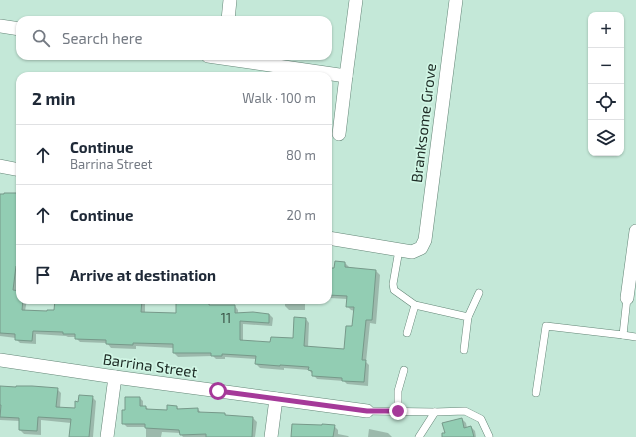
<!DOCTYPE html>
<meta charset="utf-8">
<style>
body{margin:0;font-family:"Exo 2",sans-serif;background:#f2f2f3;color:#1f2937}
.controls{position:absolute;right:12px;top:12px;display:grid;overflow:hidden;border-radius:8px;box-shadow:0 1px 3px #0004}
.controls button{width:36px;height:36px;display:grid;place-items:center;padding:0;border:0;border-bottom:1px solid #e0e1e3;background:#fff;color:#1f2937;font:20px sans-serif}
.stop{position:absolute;width:12px;height:12px;margin:-9px;border:3px solid #a53999;border-radius:50%;background:#fff}
.stop.end{background:#a53999;border-color:#fff;box-shadow:0 1px 4px #0008}
.list{margin:0;padding:0;list-style:none}
h2{display:flex;justify-content:space-between;align-items:center;height:52px;margin:0;padding:0 16px;font-size:17px}
h2 small{font-size:13px;font-weight:400;color:#747a83}
.list li{display:grid;grid-template-columns:26px 1fr auto;gap:12px;align-items:center;box-sizing:border-box;height:60px;padding:0 16px;border-top:1px solid #e0e1e3}
.list b{display:block;font-size:15px;white-space:nowrap}
.list p{margin:0;font-size:13px;white-space:nowrap;color:#747a83}
.list em{font-size:13px;font-style:normal;color:#747a83}
.icon{flex:none;width:22px;height:22px;fill:none;stroke:currentColor;stroke-width:2;stroke-linecap:round;stroke-linejoin:round}
.map{position:relative;flex:none;width:636px;height:437px;overflow:hidden}
.search{position:absolute;background:#fff;box-shadow:0 1px 3px #0004;left:16px;top:16px;width:316px;height:44px;display:flex;align-items:center;gap:10px;box-sizing:border-box;padding:0 14px;border-radius:12px;color:#747a83;font-size:15px}
.panel{position:absolute;background:#fff;box-shadow:0 1px 3px #0004;left:16px;top:72px;width:316px;height:232px;border-radius:12px}
.map>svg:first-child{display:block}
</style>
<div class="map">
<svg width="636" height="437" viewBox="0 0 636 437">
<rect width="100%" height="100%" fill="#c4e8d8"/>
<g fill="#0003">
<polygon points="20,194 20,269 17,292 20,292 20,300 27,300 25,311 55,311 56,300 145,300 145,313 177,314 177,300 199,300 199,303 208,303 211,306 235,306 238,310 238,314 269,314 273,318 272,326 243,324 243,341 271,343 294,339 306,319 309,323 308,347 345,350 353,328 355,311 351,310 347,306 347,299 330,298 328,296 328,269 335,269 345,263 349,267 348,269 376,271 380,275 376,324 370,323 366,362 369,365 368,386 347,384 344,381 317,379 309,370 284,368 284,370 260,368 256,364 256,359 225,357 225,359 216,359 213,356 178,357 174,353 174,348 136,346 136,349 111,348 107,343 80,342 76,338 76,337 68,337 66,336 36,334 36,344 20,343 16,339 16,338 0,336 0,195"/>
<polygon points="285,300 305,300 305,310 289,310 285,306"/>
<polygon points="0,387 57,389 61,393 60,408 76,409 79,403 92,397 96,401 93,437 70,437 71,423 41,420 41,435 24,434 20,430 20,421 0,420"/>
<polygon points="140,398 143,401 143,407 146,407 149,410 168,411 177,407 179,410 198,409 201,413 225,414 227,416 253,418 257,422 255,437 183,437 180,433 162,432 161,437 146,437 146,427 127,427 123,423 126,411"/>
<polygon points="462,419 466,423 467,428 471,427 475,431 476,437 447,437"/>
<polygon points="334,426 338,430 338,434 348,436 349,437 292,437"/>
<polygon points="369,429 388,433 392,437 368,437"/>
</g>
<g fill="#92cdb3" stroke="#77998a">
<polygon points="4,193 20,193 20,242 18,266 16,266 13,290 20,291 20,300 23,300 22,310 47,311 47,310 54,310 55,300 142,300 141,312 176,313 176,302 209,302 209,305 235,305 235,313 253,312 269,314 269,323 240,321 240,340 270,342 271,337 293,338 294,317 306,318 304,346 344,349 346,326 352,326 354,307 346,307 347,296 328,295 328,268 334,268 335,261 345,262 345,267 376,270 372,320 366,320 362,360 366,360 364,382 342,381 342,378 312,376 312,371 308,370 309,367 280,365 280,366 255,364 256,356 222,354 222,356 211,356 211,353 173,353 173,344 133,343 133,345 106,344 106,340 75,339 75,334 63,334 63,332 33,331 32,341 15,340 15,334 0,333 0,194 4,194"/>
<polygon points="0,386 16,387 16,386 32,386 58,388 56,407 75,408 75,401 78,402 79,395 93,396 89,437 69,437 71,419 38,417 37,431 19,430 19,418 0,417 1,405 0,405"/>
<polygon points="125,397 140,397 140,406 146,406 146,409 167,410 167,405 177,406 177,409 198,408 198,412 225,413 225,415 253,417 252,437 206,437 206,434 180,435 179,430 145,428 145,424 122,424 122,410 125,410"/>
<polygon points="462,418 464,428 471,426 474,437 442,437 442,433 445,433 442,423"/>
<polygon points="292,424 322,425 322,424 335,425 333,437 291,437"/>
</g>
<g fill="none" stroke-linecap="round" stroke-linejoin="round">
<defs>
<g id="service">
<polyline points="399,250 393,284 394,290 415,305 468,317 464,350"/>
<polyline points="468,317 479,293"/>
<polyline points="407,333 415,305"/>
<polyline points="623,335 636,337"/>
<polyline points="536,393 546,326 623,335 627,298"/>
<polyline points="367,411 435,412 465,411 481,419 489,436"/>
<polyline points="398,411 398,391 404,370"/>
<polyline points="419,437 435,412"/>
</g>
<g id="minor">
<polyline points="228,20 230,0"/>
<polyline points="0,26 20,29"/>
<polyline points="208,56 346,76"/>
<polyline points="339,134 346,76 356,0"/>
<polyline points="0,166 20,170"/>
<polyline points="328,238 412,252 421,248 425,240 456,0"/>
<polyline points="627,298 636,231"/>
<polyline points="0,360 115,377 367,411"/>
<polyline points="107,437 115,377"/>
<polyline points="271,437 276,399"/>
</g>
</defs>
<use href="#service" stroke="#648677" stroke-width="8"/>
<use href="#minor" stroke="#648677" stroke-width="14"/>
<use href="#service" stroke="#fff" stroke-width="7"/>
<use href="#minor" stroke="#fff" stroke-width="13"/>
</g>
<g fill="none" stroke-linecap="round" stroke-linejoin="round">
<polyline stroke="#a53999" stroke-width="5" points="218,391 367,411 398,411"/>
</g>
<g text-anchor="middle" stroke-width="3.5" stroke-linejoin="round" paint-order="stroke">
<g font-size="13" fill="#3a5448">
<text x="226" y="323">11</text>
</g>
<g font-size="15" fill="#1d2b25" stroke="#d1f6e5">
<text transform="translate(424 123) rotate(-83)" y="5">Branksome Grove</text>
<text transform="translate(150 366) rotate(8)" y="5">Barrina Street</text>
</g>
</g>
</svg>
<div class="controls">
<button>+</button>
<button>−</button>
<button><svg class="icon" aria-label="locate" viewBox="0 0 24 24"><circle cx="12" cy="12" r="6"/><path d="M12 2v4M12 18v4M2 12h4M18 12h4"/></svg></button>
<button><svg class="icon" aria-label="layers" viewBox="0 0 24 24"><path d="M12 4l9 5-9 5-9-5zM3 14l9 5 9-5"/></svg></button>
</div>
<div class="stop" style="left:218px;top:391px"></div>
<div class="stop end" style="left:398px;top:411px"></div>
<div class="search"><svg class="icon" aria-label="search" viewBox="0 0 24 24"><circle cx="10" cy="10" r="6"/><path d="M15 15l6 6"/></svg>Search here</div>
<section class="panel">
<h2>2 min<small>Walk · 100 m</small></h2>
<ul class="list">
<li><svg class="icon" aria-label="ahead" viewBox="0 0 24 24"><path d="M12 20V5M6 11l6-6 6 6"/></svg><div><b>Continue</b><p>Barrina Street</p></div><em>80 m</em></li>
<li><svg class="icon" aria-label="ahead" viewBox="0 0 24 24"><path d="M12 20V5M6 11l6-6 6 6"/></svg><div><b>Continue</b></div><em>20 m</em></li>
<li><svg class="icon" aria-label="arrive" viewBox="0 0 24 24"><path d="M6 21V4h12l-3 4 3 4H6"/></svg><div><b>Arrive at destination</b></div></li>
</ul>
</section>
</div>
